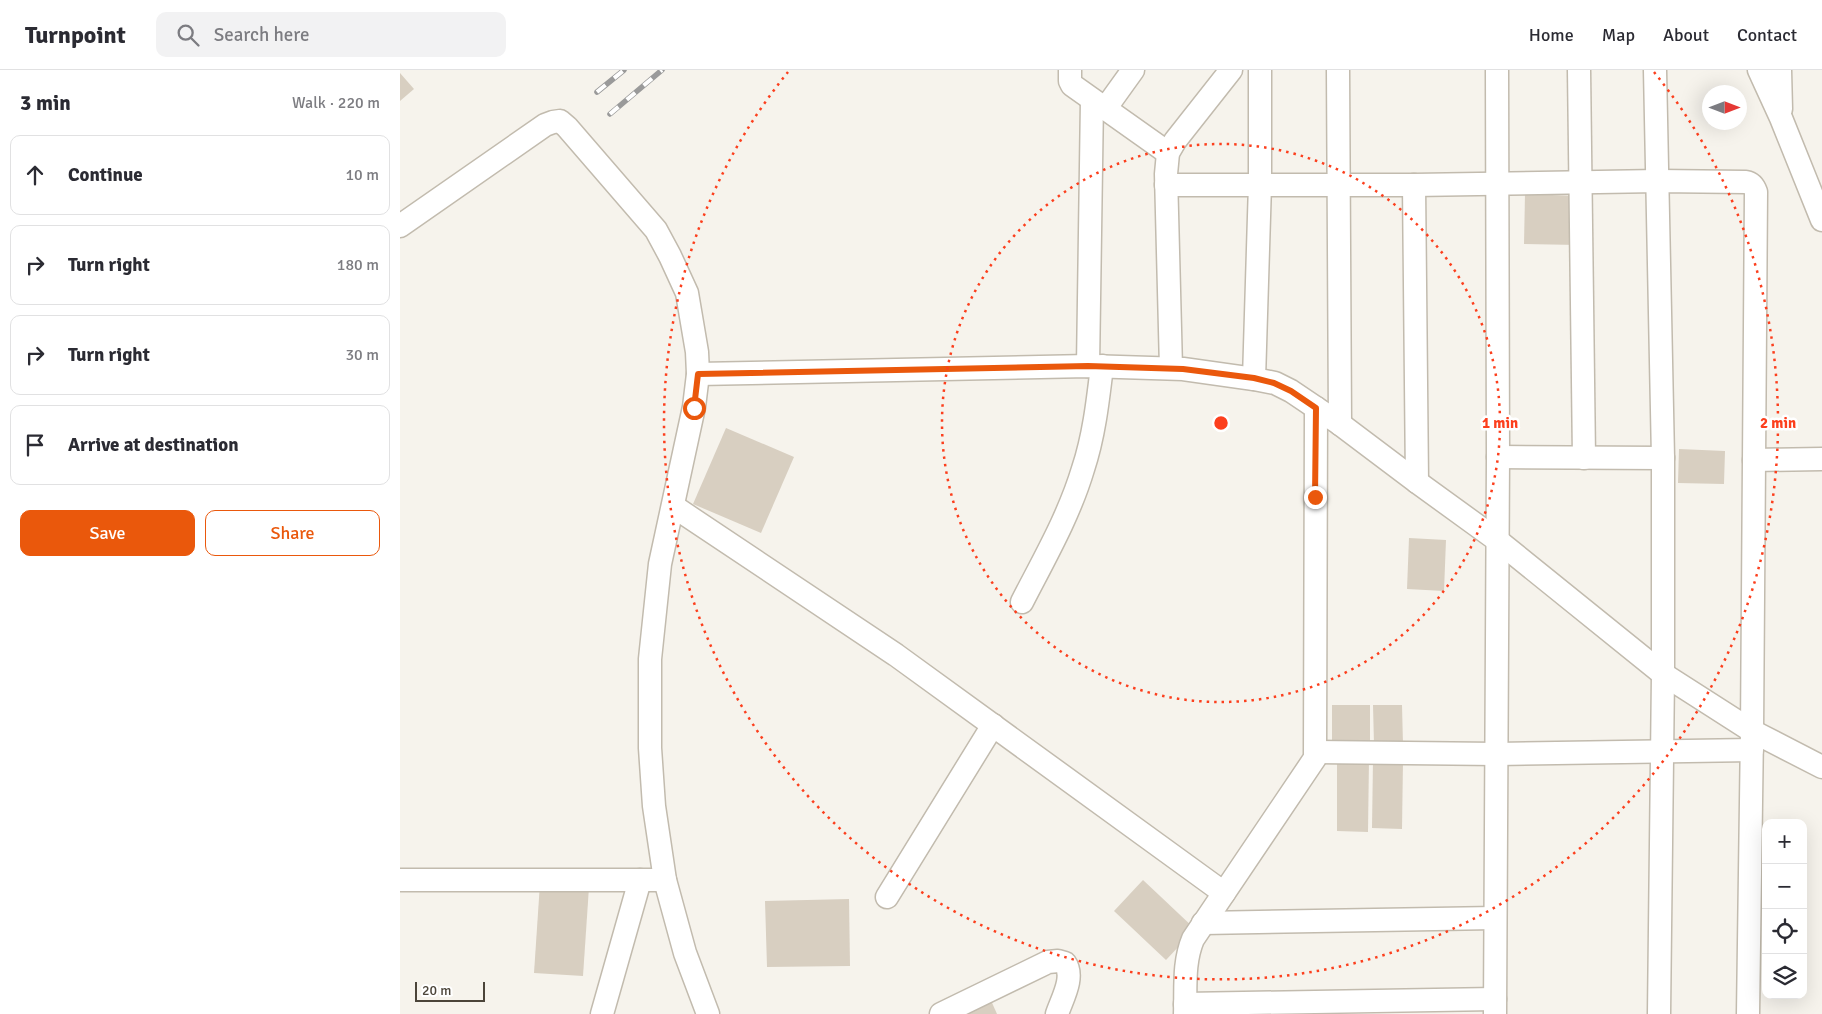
<!DOCTYPE html>
<meta charset="utf-8">
<style>
body{margin:0;font-family:Signika,sans-serif;background:#f2f2f3;color:#2b2b33}
.controls{position:absolute;right:15px;bottom:15px;display:grid;overflow:hidden;border-radius:10px;box-shadow:0 5px 20px #0002}
.controls button{width:45px;height:45px;display:grid;place-items:center;padding:0;border:0;border-bottom:1px solid #e1e1e2;background:#fff;color:#2b2b33;font:25px sans-serif}
.compass{position:absolute;left:1302px;top:15px;width:45px;height:45px;border-radius:50%;background:#fff;box-shadow:0 5px 20px #0002;rotate:90deg}
.scale{position:absolute;left:15px;bottom:12px;width:70px;box-sizing:border-box;padding-left:5px;border:2px solid #4b4439;border-top:0;font-size:14px;line-height:18px;white-space:nowrap;color:#4b4439;-webkit-text-stroke:4px #fff;paint-order:stroke}
.stop{position:absolute;width:15px;height:15px;margin:-11px;border:4px solid #ea580c;border-radius:50%;background:#fff}
.stop.end{background:#ea580c;border-color:#fff;box-shadow:0 1px 5px #0008}
.list{margin:0;padding:0;list-style:none}
h2{display:flex;justify-content:space-between;align-items:center;height:65px;margin:0;padding:0 20px;font-size:21px}
h2 small{font-size:16px;font-weight:400;color:#7c7c81}
.list li{display:grid;grid-template-columns:32px 1fr auto;gap:15px;align-items:center;box-sizing:border-box;height:80px;margin:0 10px 10px;padding:0 10px;border:1px solid #e1e1e2;border-radius:10px}
.list b{display:block;font-size:19px;white-space:nowrap}
.list em{font-size:16px;font-style:normal;color:#7c7c81}
.actions{display:flex;gap:10px;padding:15px 20px}
.actions a{flex:1;padding:11px 0;border:1px solid #ea580c;border-radius:10px;text-align:center;font-size:18px;color:#ea580c}
.actions .main{background:#ea580c;color:#fff}
.icon{flex:none;width:28px;height:28px;fill:none;stroke:currentColor;stroke-width:2;stroke-linecap:round;stroke-linejoin:round}
.map{position:relative;flex:none;width:1422px;height:944px;overflow:hidden}
header{display:flex;align-items:center;gap:30px;box-sizing:border-box;height:70px;padding:0 25px;background:#fff;border-bottom:1px solid #e1e1e2}
header strong{font-size:24px}
nav{display:flex;gap:28px;margin-inline-start:auto;font-size:18px}
.search{width:350px;height:45px;background:#f2f2f3;display:flex;align-items:center;gap:12px;box-sizing:border-box;padding:0 18px;border-radius:10px;color:#7c7c81;font-size:19px}
main{display:flex}
aside{flex:1;background:#fff}
.map>svg:first-child{display:block}
</style>
<header>
<strong>Turnpoint</strong>
<div class="search"><svg class="icon" aria-label="search" viewBox="0 0 24 24"><circle cx="10" cy="10" r="6"/><path d="M15 15l6 6"/></svg>Search here</div>
<nav><a>Home</a><a>Map</a><a>About</a><a>Contact</a></nav>
</header>
<main>
<aside>
<h2>3 min<small>Walk · 220 m</small></h2>
<ul class="list">
<li><svg class="icon" aria-label="ahead" viewBox="0 0 24 24"><path d="M12 20V5M6 11l6-6 6 6"/></svg><div><b>Continue</b></div><em>10 m</em></li>
<li><svg class="icon" aria-label="right" viewBox="0 0 24 24"><path d="M7 20v-9h11M14 6l5 5-5 5"/></svg><div><b>Turn right</b></div><em>180 m</em></li>
<li><svg class="icon" aria-label="right" viewBox="0 0 24 24"><path d="M7 20v-9h11M14 6l5 5-5 5"/></svg><div><b>Turn right</b></div><em>30 m</em></li>
<li><svg class="icon" aria-label="arrive" viewBox="0 0 24 24"><path d="M6 21V4h12l-3 4 3 4H6"/></svg><div><b>Arrive at destination</b></div></li>
</ul>
<div class="actions"><a class="main">Save</a><a>Share</a></div>
</aside>
<div class="map">
<svg width="1422" height="944" viewBox="0 0 1422 944">
<rect width="100%" height="100%" fill="#f6f3ec"/>
<g fill="#d8cfc1">
<polygon points="0,3 14,19 0,31"/>
<polygon points="1125,124 1179,126 1178,175 1124,174"/>
<polygon points="326,358 394,387 361,463 293,434"/>
<polygon points="1279,379 1325,381 1324,414 1278,413"/>
<polygon points="1009,468 1046,470 1044,521 1007,519"/>
<rect x="932" y="635" width="38" height="42"/>
<polygon points="973,635 1002,635 1003,675 974,675"/>
<polygon points="937,689 969,689 968,762 937,761"/>
<polygon points="973,690 1003,691 1002,759 972,758"/>
<polygon points="743,810 795,859 766,890 714,841"/>
<polygon points="140,813 189,817 183,906 134,903"/>
<polygon points="449,829 450,896 367,897 365,831"/>
<polygon points="589,926 597,944 552,944"/>
</g>
<g fill="none" stroke-linecap="round" stroke-linejoin="round">
<defs>
<g id="minor">
<polyline points="670,0 670,11 672,15 768,83"/>
<polyline points="938,0 940,354"/>
<polyline points="1179,0 1184,388"/>
<polyline points="1255,0 1263,388 1263,604 1259,944"/>
<polyline points="1359,0 1381,48 1422,150"/>
<polyline points="1380,0 1381,39"/>
<polyline points="705,39 733,0"/>
<path d="M766 115H1014L1258 111 1346 112C1352 113 1354 116 1356 122L1352 661 1348 944"/>
<polyline points="1014,115 1017,412"/>
<polyline points="0,156 145,55 153,52 160,51 167,57 256,160 270,186 287,223 297,282 298,304 294,337 260,494 250,589 250,678 254,736 265,810 285,883 308,944"/>
<polyline points="688,296 692,30"/>
<polyline points="771,298 766,104 768,83 775,71 831,0"/>
<polyline points="298,304 688,296 783,299 854,309 875,313 891,321 940,354 1017,412 1097,470 1263,604 1352,661 1422,697"/>
<polyline points="854,309 860,114 860,0"/>
<polyline points="1098,387 1263,388"/>
<polyline points="1354,390 1422,389"/>
<polyline points="273,436 496,585 824,823"/>
<path d="M622 532C644 489 669 446 683 399 694 366 698 330 702 296"/>
<polyline points="916,682 1097,684 1352,680"/>
<polyline points="0,810 265,810"/>
<polyline points="487,827 593,655"/>
<polyline points="803,853 1095,848"/>
<polyline points="785,934 1095,929"/>
<polyline points="202,944 240,810"/>
<path d="M541 944 648 892 658 891 665 893C675 907 662 929 657 944"/>
<path d="M785 944C786 918 783 893 793 869L915 688 916 338"/>
<polyline points="1095,944 1098,387 1097,0"/>
</g>
</defs>
<use href="#minor" stroke="#c2bbae" stroke-width="25"/>
<use href="#minor" stroke="#fff" stroke-width="22"/>
<defs>
<g id="rail">
<polyline points="197,22 224,0"/>
<polyline points="210,44 262,0"/>
</g>
</defs>
<use href="#rail" stroke="#9a9a9a" stroke-width="5.5"/>
<use href="#rail" stroke="#fff" stroke-width="4" stroke-dasharray="11" stroke-linecap="butt"/>
</g>
<g fill="none" stroke-linecap="round" stroke-linejoin="round">
<polyline stroke="#ea580c" stroke-width="6" points="294,338 298,304 688,296 783,299 854,308 874,313 891,321 916,338 915,427"/>
</g>
<g fill="none" stroke="#fc3f1d" stroke-width="2.5" stroke-dasharray="2.5 5">
<circle cx="821" cy="353" r="279"/>
<path d="M1254 2A557 557 0 1 1 388 2"/>
</g>
<circle cx="821" cy="353" r="8" fill="#fc3f1d" stroke="#fff" stroke-width="2.5"/>
<g font-size="15" text-anchor="middle" font-weight="bold" fill="#fc3f1d" stroke="#fff" stroke-width="5" stroke-linejoin="round" paint-order="stroke">
<text x="1100" y="358">1 min</text>
<text x="1378" y="358">2 min</text>
</g>
</svg>
<div class="controls">
<button>+</button>
<button>−</button>
<button><svg class="icon" aria-label="locate" viewBox="0 0 24 24"><circle cx="12" cy="12" r="6"/><path d="M12 2v4M12 18v4M2 12h4M18 12h4"/></svg></button>
<button><svg class="icon" aria-label="layers" viewBox="0 0 24 24"><path d="M12 4l9 5-9 5-9-5zM3 14l9 5 9-5"/></svg></button>
</div>
<svg class="compass" viewBox="-18 -18 36 36"><path d="M0-13l5 13h-10z" fill="#e53935"/><path d="M0 13l5-13h-10z" fill="#7c7c81"/></svg>
<div class="scale">20 m</div>
<div class="stop" style="left:294px;top:338px"></div>
<div class="stop end" style="left:915px;top:427px"></div>
</div>
</main>
